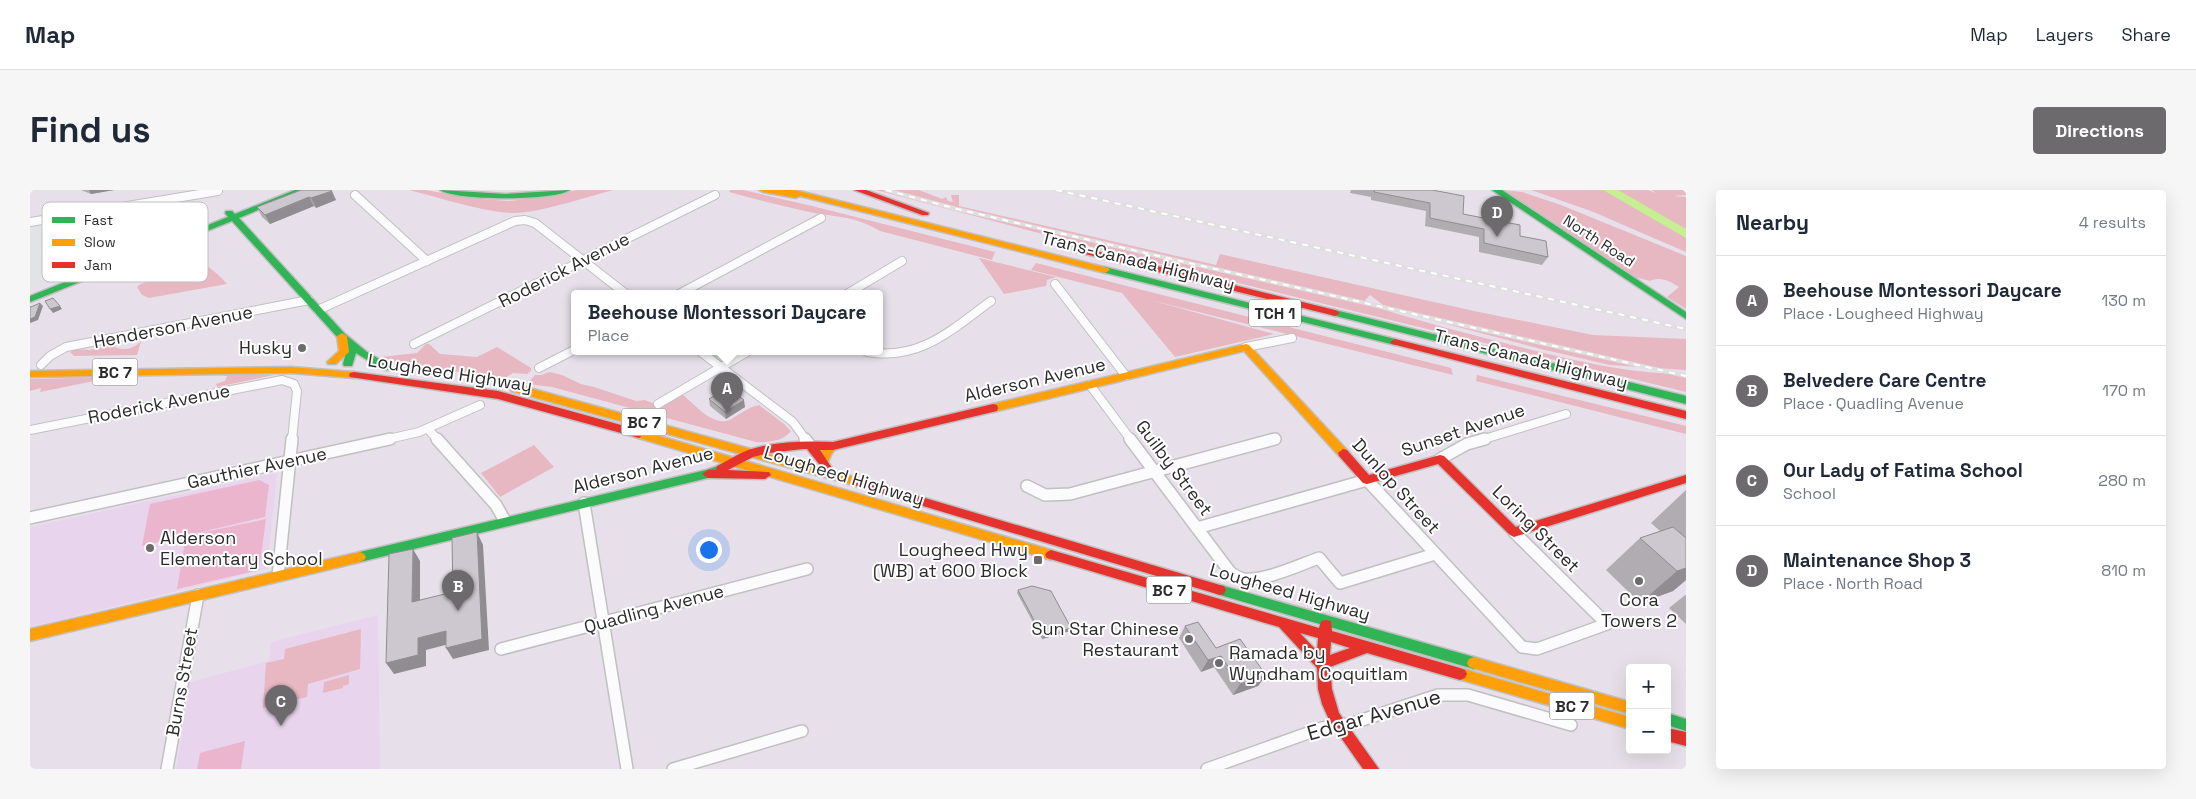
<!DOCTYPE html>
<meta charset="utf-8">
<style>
body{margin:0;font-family:"Space Grotesk",sans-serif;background:#f6f6f7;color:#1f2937}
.controls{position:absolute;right:15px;bottom:15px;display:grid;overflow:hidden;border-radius:5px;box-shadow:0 5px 20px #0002}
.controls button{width:45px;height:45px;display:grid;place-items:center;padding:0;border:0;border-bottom:1px solid #e0e1e3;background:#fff;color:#1f2937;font:25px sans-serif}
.you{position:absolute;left:678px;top:359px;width:18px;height:18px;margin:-12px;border:4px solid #fff;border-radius:50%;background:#1a73e8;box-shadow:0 0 0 8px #1a73e833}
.badge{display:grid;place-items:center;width:32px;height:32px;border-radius:50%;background:#6d6a6e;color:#fff;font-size:16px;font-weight:700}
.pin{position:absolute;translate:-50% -41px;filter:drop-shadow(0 1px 2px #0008)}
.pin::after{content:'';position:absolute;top:26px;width:18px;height:15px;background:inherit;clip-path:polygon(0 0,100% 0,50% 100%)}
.popup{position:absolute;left:541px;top:100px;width:312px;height:65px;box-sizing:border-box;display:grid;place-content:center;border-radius:5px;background:#fff;filter:drop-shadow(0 1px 4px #0005);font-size:16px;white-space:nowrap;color:#747a83}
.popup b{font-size:19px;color:#1f2937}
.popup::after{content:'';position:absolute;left:50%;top:100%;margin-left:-10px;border:10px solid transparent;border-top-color:#fff}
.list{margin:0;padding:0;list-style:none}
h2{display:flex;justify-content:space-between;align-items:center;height:65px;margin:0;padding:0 20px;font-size:21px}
h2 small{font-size:16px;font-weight:400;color:#747a83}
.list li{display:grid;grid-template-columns:32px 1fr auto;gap:15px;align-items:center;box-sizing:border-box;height:90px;padding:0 20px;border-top:1px solid #e0e1e3}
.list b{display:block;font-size:19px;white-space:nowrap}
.list p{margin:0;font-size:16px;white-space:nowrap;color:#747a83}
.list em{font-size:16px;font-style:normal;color:#747a83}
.map{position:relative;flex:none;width:1656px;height:579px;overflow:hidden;border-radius:5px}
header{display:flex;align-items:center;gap:30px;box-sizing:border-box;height:70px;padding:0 25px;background:#fff;border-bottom:1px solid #e0e1e3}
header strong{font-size:24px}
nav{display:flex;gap:28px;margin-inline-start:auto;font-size:18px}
.intro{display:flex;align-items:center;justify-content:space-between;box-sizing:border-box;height:120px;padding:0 30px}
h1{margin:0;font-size:35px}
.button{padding:12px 22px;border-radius:5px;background:#6d6a6e;color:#fff;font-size:18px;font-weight:700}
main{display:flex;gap:30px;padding:0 30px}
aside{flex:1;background:#fff;border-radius:5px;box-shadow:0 5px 20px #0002}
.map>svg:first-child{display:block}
</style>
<header>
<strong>Map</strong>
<nav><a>Map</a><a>Layers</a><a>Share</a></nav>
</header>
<div class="intro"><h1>Find us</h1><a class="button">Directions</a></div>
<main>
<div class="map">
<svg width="1656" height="579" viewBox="0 0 1656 579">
<rect width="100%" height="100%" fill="#e7e0ea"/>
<polygon fill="#e2e3e5" points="171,6 165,35 0,97 0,35"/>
<g fill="#e9d4ed">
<polygon points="247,283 237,379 0,437 0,337"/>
<polygon points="348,425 350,579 146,579 160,492 239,471 241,452"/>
</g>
<g fill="#e7b7c2">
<path d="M379 0H395L448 9 479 11 516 7 547 0H583C556 7 507 24 481 23 449 21 411 8 379 0Z"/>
<path d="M701 0H713L782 16 965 62 962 70 850 41C821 24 805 28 775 21 749 15 724 9 699 2Z"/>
<path d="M846 0H889L912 9 916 7 918 11 923 12 921 5H929V16L1186 75 1190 64 1444 121 1563 145 1656 149V180L1580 175 1511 159 1371 122 1353 115 1340 105 1335 110 1342 116C1390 131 1438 144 1486 156 1542 170 1598 184 1656 184V202L1085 63Z"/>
<path d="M1473 0 1492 2 1531 15 1656 66V119L1637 107 1649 97C1640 91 1631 86 1620 91L1605 87Z"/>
<polygon points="1501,0 1618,0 1626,3 1622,0 1656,0 1656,5 1643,6 1656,7 1656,62 1561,21"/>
<polygon points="949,68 1026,87 1017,90 1016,96 974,104"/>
<path d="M170 69C179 78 189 84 197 94L119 108 112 105 107 97 109 95Z"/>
<polygon points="1006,73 1421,178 1423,185 1120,110 1244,144 1145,167 1092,103 1001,80"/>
<path d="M111 151 107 165 44 166 40 162 46 159 59 160 85 155 86 158C97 160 103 159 111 151Z"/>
<polygon points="396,154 399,154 410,164 447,167 467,157 501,178 501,181 497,184 483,183 473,189 365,172 351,167 387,163"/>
<path d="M520 182 532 185 551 194 564 197 606 211 615 210 632 217 652 204C664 214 685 239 701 229 710 224 719 217 729 215L754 234 761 241C754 251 737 253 726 252L522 197 497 194 505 185H511Z"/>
<polygon points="191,185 244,185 187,197 186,194 195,191 197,186"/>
<polygon points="1447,185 1656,236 1656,244 1446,191"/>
<polygon points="97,187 96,189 74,189 10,202 11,198 0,201 0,189"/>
<polygon points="504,255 524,277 470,307 451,283"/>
<polygon points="331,439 330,479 278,494 277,507 233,518 236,473 254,469 255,459"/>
<polygon points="319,485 319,494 313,496 313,498 293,503 294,492"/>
</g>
<g fill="#ebb5cd">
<polygon points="229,290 239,295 235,327 112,356 120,314"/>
<polygon points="236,329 229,380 147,399 156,346"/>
<polygon points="215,551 211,579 167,579 170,563"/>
</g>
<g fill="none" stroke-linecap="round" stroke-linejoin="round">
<polygon fill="#c5ef90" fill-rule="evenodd" points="1573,0 1588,0 1656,39 1656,48"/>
<defs>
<g id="street-far1">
<polyline points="325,5 397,71"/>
<polyline points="0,32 188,1"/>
<polyline points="1025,94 1096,186"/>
<polyline points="649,104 791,28"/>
<polyline points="817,104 872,71"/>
<polyline points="288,120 485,31 495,30 505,33 596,104"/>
<polyline points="384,154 685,5"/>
<polyline points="1216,157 1262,148"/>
<polyline points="671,162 763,232 776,250"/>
<path d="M837 162C890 171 921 140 961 111"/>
<polyline points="11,175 20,166 36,157 279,110"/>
<polyline points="509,178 544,160"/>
<polyline points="1060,195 1101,250"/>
<polyline points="628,214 717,162"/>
<polyline points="398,239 408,250"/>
<polyline points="0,240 252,190 264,194 267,201 262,250"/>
<polyline points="354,250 389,242 450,215"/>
<polyline points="1242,250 1245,249"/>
<polyline points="1451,250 1536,224"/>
</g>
<g id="street">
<polyline points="407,249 466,315 475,331"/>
<polyline points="775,249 779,254"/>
<path d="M1100 249 1200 382C1204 385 1208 388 1214 389 1235 391 1269 375 1289 368L1310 393 1405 364"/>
<polyline points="1410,269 1437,254 1455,249"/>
<polyline points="997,296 1015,305 1040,304 1245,249"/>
<polyline points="554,313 597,579"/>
<polyline points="0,328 360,249"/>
<polyline points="1167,338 1337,290 1492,457 1507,459 1577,434 1484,342"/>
<polyline points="248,386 262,249"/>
<polyline points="471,459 777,379"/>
<polyline points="137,579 168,405"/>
<polyline points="643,579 772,541"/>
<polyline points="1177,579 1292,538 1323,533 1408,505 1438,505 1541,535"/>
</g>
<g id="fast">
<polygon points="265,0 276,0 209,28 315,144 337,162 361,176 362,178 361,180 353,180 326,163 322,176 314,176 313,174 316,162 308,148 202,31 0,112 0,106 198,27 195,23 196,21 202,21 205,24"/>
<path d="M410 0 475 4 540 0C525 11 425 11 410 0Z"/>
<polygon points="1462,0 1472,0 1656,122 1656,129"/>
<polygon points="1075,77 1365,149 1370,152 1365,155 1072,82 1070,80"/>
<polygon points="1305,120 1656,206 1656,214 1302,125 1302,121"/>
<polygon points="691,275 697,279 695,282 678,288 330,372 326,370 324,367 326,364 330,362 676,280"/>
<polygon points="1190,395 1444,467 1449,469 1451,473 1449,477 1444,479 1190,405 1186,404 1184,400 1186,396"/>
<polygon points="1637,523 1656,529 1656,541 1637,535"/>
</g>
<g id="slow">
<polygon points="729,0 765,0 1078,78 1080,80 1075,83 770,6 766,8 733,2"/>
<polygon points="312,143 317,146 319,162 306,174 298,174 297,172 309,161 307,146"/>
<polygon points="1216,154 1219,155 1317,260 1318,263 1317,266 1309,266 1214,161 963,222 958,218 963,214"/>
<polygon points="261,177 324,182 329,185 324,188 261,183 0,187 0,181"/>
<polygon points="485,194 827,288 831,289 833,292 831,295 827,296 481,201 480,198"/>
<polygon points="609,240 1021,360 1025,362 1027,365 1025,368 1021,370 605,247 604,244"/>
<polygon points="803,252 808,256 802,263 797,274 789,274 787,271 793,258"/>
<polygon points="330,362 334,364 336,367 334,370 330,372 0,451 0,439"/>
<polygon points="1444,467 1600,512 1600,524 1439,477 1437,473 1439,469"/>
<polygon points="1430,478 1600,527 1600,539 1425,488 1423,484 1425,480"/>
</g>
<g id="jam">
<polygon points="824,0 836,0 899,23 898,25 892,25"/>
<polygon points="1046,56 1305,120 1310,123 1305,126 1043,61 1043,57"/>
<polygon points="1365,149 1656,221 1656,229 1362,154 1360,152"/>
<polygon points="324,182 468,201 609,240 614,244 609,248 468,209 320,187 319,185 320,183"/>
<path d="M963 214 967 215 968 218 967 221 803 260H790L806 284 800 288 796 287 789 274 777 259H773L739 263 723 267 698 280 739 282 741 285 735 289 678 288 672 284 678 280H686L687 276C697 271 708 264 718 260 746 251 775 251 803 252Z"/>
<polygon points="1313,259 1317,260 1339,285 1410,265 1414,266 1486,337 1656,285 1656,293 1484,347 1480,345 1408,274 1337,294 1333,293 1309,266 1308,263"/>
<polygon points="827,288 1190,395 1194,396 1196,400 1194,404 1190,405 823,295 821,292 823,289"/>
<path d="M1021 360 1289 438 1291 431 1296 430 1301 431 1302 441 1430 478 1435 480 1437 484 1435 488 1430 490 1337 463 1300 477 1302 499 1309 523 1349 579H1333L1300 532 1292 514 1288 499 1287 478 1249 437 1017 368 1015 365 1017 362ZM1270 443 1288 448 1287 461ZM1301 452 1320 458 1300 465Z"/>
<polygon points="1637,538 1656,542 1656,556 1637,551"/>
</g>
</defs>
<use href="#street-far1" stroke="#c0c0c1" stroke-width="10"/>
<use href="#street" stroke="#c0c0c1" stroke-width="14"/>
<use href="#fast" stroke="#c0c0c1" stroke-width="3"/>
<use href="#slow" stroke="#c0c0c1" stroke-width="3"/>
<use href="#jam" stroke="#c0c0c1" stroke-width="3"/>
<use href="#street-far1" stroke="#fbfafc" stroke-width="8"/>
<use href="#street" stroke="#fbfafc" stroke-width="11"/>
<use href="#fast" fill="#30b455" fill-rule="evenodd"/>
<use href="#slow" fill="#ff9f0a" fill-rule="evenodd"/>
<use href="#jam" fill="#e5322d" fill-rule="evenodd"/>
<defs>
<g id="rail">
<polyline points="856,0 927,19 1124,65 1656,186"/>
<polyline points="1026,0 1656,139"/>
</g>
</defs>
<use href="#rail" stroke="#dedfde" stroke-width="4"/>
<use href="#rail" stroke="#fff" stroke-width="2" stroke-dasharray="6" stroke-linecap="butt"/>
</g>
<g fill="#b0acb2">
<polygon points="51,0 84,0 61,4"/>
<polygon points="271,0 306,10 286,18 284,16 240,34 232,27 227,17"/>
<polygon points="1321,0 1402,0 1433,24 1490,46 1518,67 1512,75 1449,62 1449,47 1395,36 1396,21 1341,10 1341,7 1320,3"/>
<polygon points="703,206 715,217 696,229 680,216 679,209"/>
<polygon points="1656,300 1656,390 1643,401 1610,413 1576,380 1610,348 1630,341 1621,333"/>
<polygon points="988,400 1040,441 1012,449 987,403"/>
<polygon points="1656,405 1656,434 1639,418 1654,406"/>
<polygon points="1155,436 1186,458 1236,485 1228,496 1203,505 1184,477 1171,482 1149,448"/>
</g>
<g fill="#908c91">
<polygon points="59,0 84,0 61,4"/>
<polygon points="302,1 306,10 286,18 281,8"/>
<polygon points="279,7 284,16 240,34 235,25"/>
<polygon points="10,113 13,116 8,130 0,133 0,129"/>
<polygon points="30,116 32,119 23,123 20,119"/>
<polygon points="714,210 715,217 696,229 695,222"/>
<polygon points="447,342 453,355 459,460 423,469 416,458"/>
<polygon points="383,359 390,371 390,424 382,412"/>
<polygon points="1656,378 1656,390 1643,401 1610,413 1647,381"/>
<polygon points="1041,438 1040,441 1012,449 1013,447"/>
<polygon points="416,441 423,453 396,460 396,476 364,484 356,473 388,448"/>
<polygon points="1191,466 1184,477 1171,482 1178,470"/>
<polygon points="1236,485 1228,496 1203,505 1210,494"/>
</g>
<g fill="#cdc8cf" stroke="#908c91">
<polygon points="271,0 300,0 302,1 281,8 279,7 235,25 227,17"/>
<polygon points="1345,0 1402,0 1434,6 1433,24 1490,35 1490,46 1516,51 1518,67 1454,53 1454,39 1400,28 1400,13 1344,2"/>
<polygon points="23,108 30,116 20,119 15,111"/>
<polygon points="10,113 5,127 0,129 0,116 1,117"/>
<polygon points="694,200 703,206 706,204 714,210 695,222 679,209"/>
<polygon points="1643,337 1656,348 1656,378 1647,381 1610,348"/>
<polygon points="447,342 452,449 416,458 416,441 388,448 388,465 356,473 359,364 383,359 382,412 423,402 422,348"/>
<polygon points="1002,396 1021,401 1041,438 1013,447 988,400"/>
<polygon points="1168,432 1186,458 1210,449 1236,485 1210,494 1191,466 1178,470 1155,436"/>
</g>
<g fill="#6d6a6e" stroke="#fff" stroke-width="2">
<circle cx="272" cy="158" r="5"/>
<circle cx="120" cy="358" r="5"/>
<rect x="1003" y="365" width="10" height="10" rx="2.5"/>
<circle cx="1609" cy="391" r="5"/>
<circle cx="1159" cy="449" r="5"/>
<circle cx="1189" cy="473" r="5"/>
</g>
<g text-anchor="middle" stroke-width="4" stroke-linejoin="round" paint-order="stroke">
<g font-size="15" fill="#2b2b2b" stroke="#fff">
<text transform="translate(1569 51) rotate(33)" y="5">North Road</text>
</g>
<g fill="#fff" stroke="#6b6b6b" stroke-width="1">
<rect x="1219" y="109.5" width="52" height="27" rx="4"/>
<rect x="62.5" y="168.5" width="45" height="27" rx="4"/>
<rect x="591.5" y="218.5" width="45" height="27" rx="4"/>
<rect x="1116.5" y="386.5" width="45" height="27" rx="4"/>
<rect x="1519.5" y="502.5" width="45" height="27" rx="4"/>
</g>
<g font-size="16" font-weight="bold" fill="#2b2b2b">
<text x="1245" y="129">TCH 1</text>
<text x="85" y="188">BC 7</text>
<text x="614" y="238">BC 7</text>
<text x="1139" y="406">BC 7</text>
<text x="1542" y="522">BC 7</text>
</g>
<g font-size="18" fill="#2b2b2b" stroke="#fff">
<text transform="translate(1108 71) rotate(14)" y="6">Trans-Canada Highway</text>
<text transform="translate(534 80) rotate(-27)" y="6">Roderick Avenue</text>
<text transform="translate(143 137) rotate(-11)" y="6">Henderson Avenue</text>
<text transform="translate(1501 169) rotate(14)" y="6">Trans-Canada Highway</text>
<text transform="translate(420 183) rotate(9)" y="6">Lougheed Highway</text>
<text transform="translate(1005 190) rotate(-13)" y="6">Alderson Avenue</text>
<text transform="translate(129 214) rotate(-11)" y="6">Roderick Avenue</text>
<text transform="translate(1433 240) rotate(-19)" y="6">Sunset Avenue</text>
<text transform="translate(227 278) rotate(-12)" y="6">Gauthier Avenue</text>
<text transform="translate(1144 278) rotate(53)" y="6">Guilby Street</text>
<text transform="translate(613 280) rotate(-14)" y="6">Alderson Avenue</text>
<text transform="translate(814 286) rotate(17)" y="6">Lougheed Highway</text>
<text transform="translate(1366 296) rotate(48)" y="6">Dunlop Street</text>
<text transform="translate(1506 339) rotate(45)" y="6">Loring Street</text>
<text transform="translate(1260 402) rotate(16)" y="6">Lougheed Highway</text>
<text transform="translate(624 419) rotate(-15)" y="6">Quadling Avenue</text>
<text transform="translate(152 492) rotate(-80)" y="6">Burns Street</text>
</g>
<g font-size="18" fill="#2b2b2b" stroke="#fff" text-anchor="end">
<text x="262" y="164">Husky</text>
<text x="130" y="354" text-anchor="start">Alderson<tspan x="130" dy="21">Elementary School</tspan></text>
<text x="998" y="366">Lougheed Hwy<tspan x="998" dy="21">(WB) at 600 Block</tspan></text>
<text x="1609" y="416" text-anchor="middle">Cora<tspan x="1609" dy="21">Towers 2</tspan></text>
<text x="1149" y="445">Sun Star Chinese<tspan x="1149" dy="21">Restaurant</tspan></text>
<text x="1199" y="469" text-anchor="start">Ramada by<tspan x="1199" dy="21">Wyndham Coquitlam</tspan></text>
</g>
<g font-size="21" fill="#2b2b2b" stroke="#fff">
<text transform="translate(1344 525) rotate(-16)" y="7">Edgar Avenue</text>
</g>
</g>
<rect x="12" y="12" width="166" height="80" rx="8" fill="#fff" stroke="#bfbfbf" stroke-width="1"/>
<rect x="22" y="27" width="23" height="6" fill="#30b455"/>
<rect x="22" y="49" width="23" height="7" fill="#ff9f0a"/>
<rect x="22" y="72" width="23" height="6" fill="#e5322d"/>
<g font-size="14" fill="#2b2b2b">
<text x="54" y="35">Fast</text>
<text x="54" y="57">Slow</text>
<text x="54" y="80">Jam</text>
</g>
</svg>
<div class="controls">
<button>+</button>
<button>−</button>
</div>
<div class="you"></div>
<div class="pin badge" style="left:697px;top:223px">A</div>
<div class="popup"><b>Beehouse Montessori Daycare</b>Place</div>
<div class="pin badge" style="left:428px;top:421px">B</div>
<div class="pin badge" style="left:251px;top:536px">C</div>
<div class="pin badge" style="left:1467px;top:47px">D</div>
</div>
<aside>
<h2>Nearby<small>4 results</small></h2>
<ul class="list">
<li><span class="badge">A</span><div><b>Beehouse Montessori Daycare</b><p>Place · Lougheed Highway</p></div><em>130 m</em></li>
<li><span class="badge">B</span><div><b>Belvedere Care Centre</b><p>Place · Quadling Avenue</p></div><em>170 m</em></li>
<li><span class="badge">C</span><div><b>Our Lady of Fatima School</b><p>School</p></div><em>280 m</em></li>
<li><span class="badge">D</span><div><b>Maintenance Shop 3</b><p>Place · North Road</p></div><em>810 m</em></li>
</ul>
</aside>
</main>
